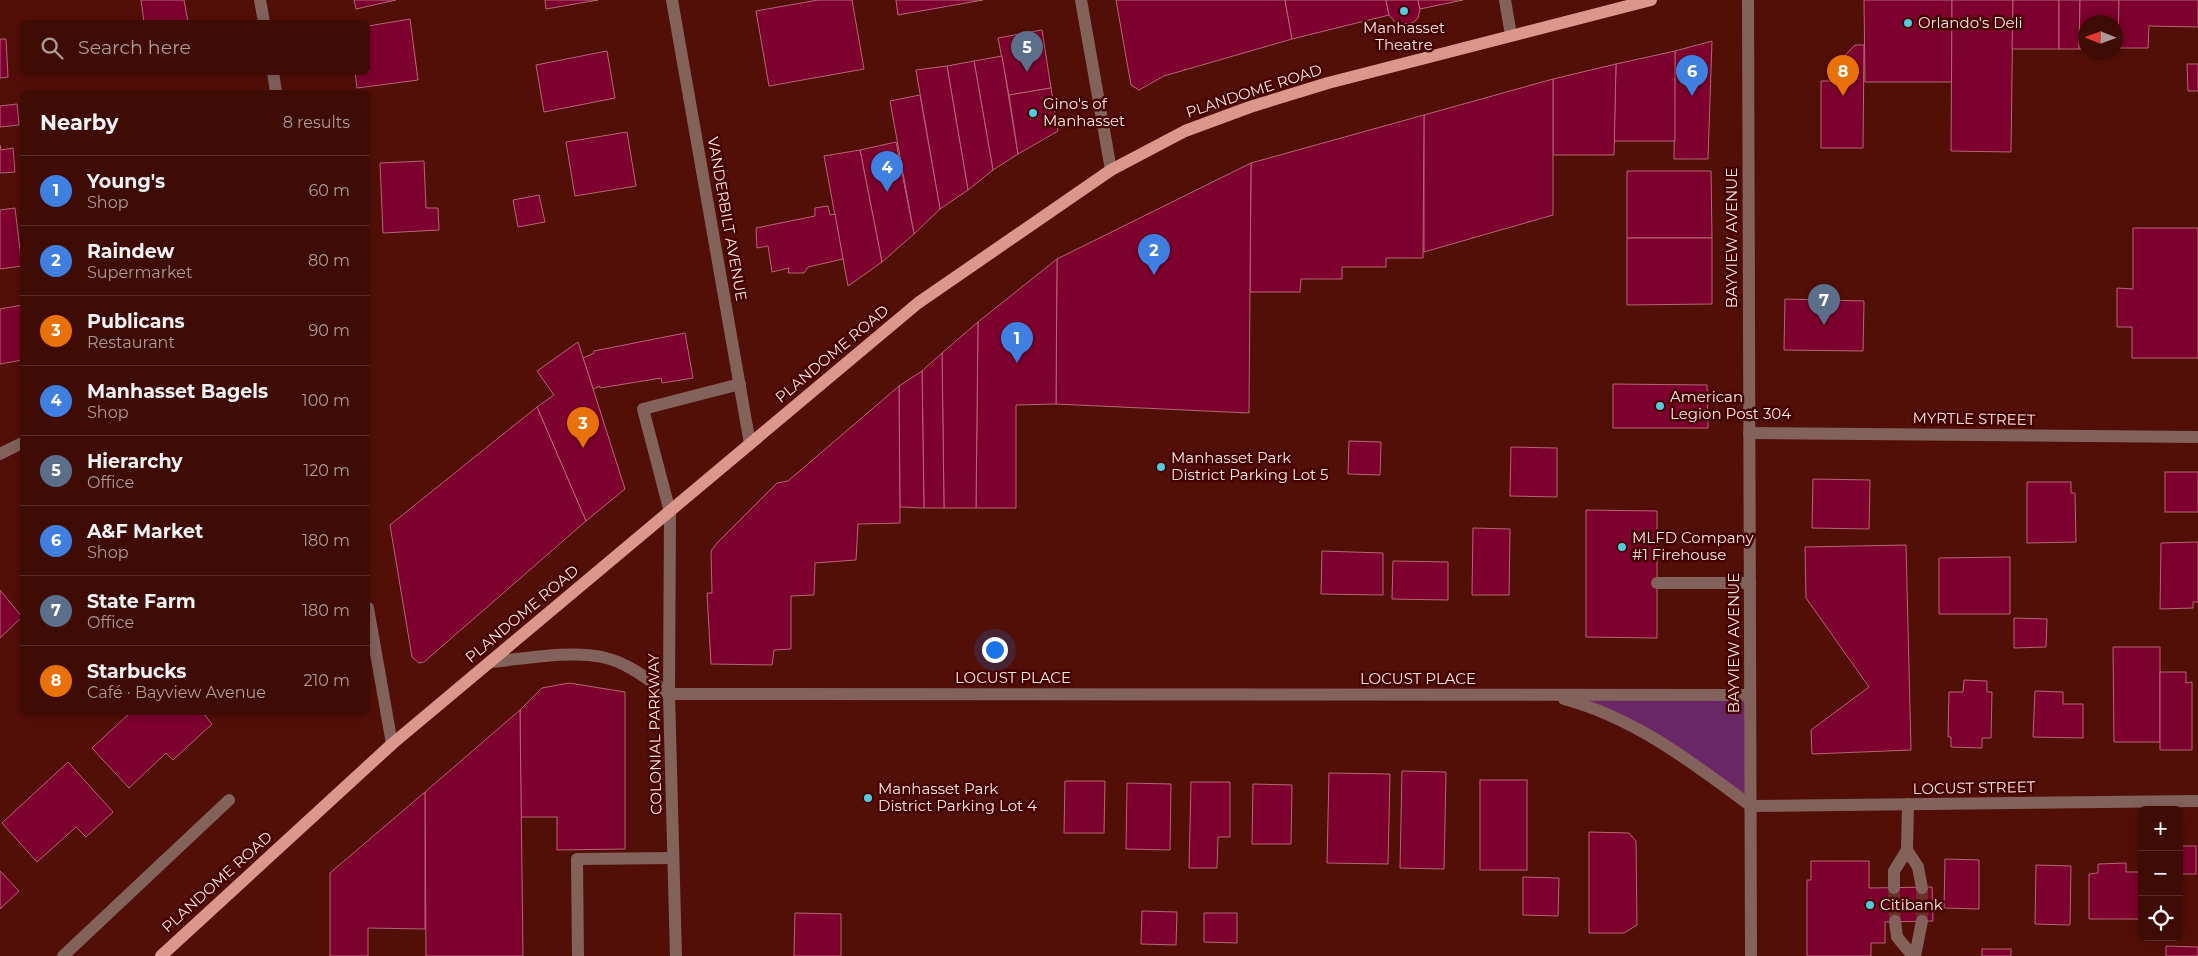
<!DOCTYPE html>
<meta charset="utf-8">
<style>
body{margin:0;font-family:Montserrat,sans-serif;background:#45140f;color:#f1f3f6}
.controls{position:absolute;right:15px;bottom:15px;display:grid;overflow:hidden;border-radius:8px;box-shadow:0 2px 12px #0003}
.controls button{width:45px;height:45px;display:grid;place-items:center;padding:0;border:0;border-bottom:1px solid #572b27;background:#3e0b05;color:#f1f3f6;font:25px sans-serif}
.compass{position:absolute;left:2078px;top:15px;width:45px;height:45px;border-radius:50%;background:#3e0b05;box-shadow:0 2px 12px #0003;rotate:271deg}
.you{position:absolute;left:994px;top:649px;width:18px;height:18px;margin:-12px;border:4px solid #fff;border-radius:50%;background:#1a73e8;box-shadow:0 0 0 8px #1a73e833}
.badge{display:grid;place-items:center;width:32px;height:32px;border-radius:50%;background:#db2777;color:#fff;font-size:16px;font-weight:700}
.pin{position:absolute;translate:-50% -41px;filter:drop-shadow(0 1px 2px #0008)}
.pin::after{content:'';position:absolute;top:26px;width:18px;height:15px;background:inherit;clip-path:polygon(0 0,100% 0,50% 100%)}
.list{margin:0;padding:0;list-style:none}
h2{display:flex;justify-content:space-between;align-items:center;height:65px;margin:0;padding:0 20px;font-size:21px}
h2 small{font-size:16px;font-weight:400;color:#ad9b9a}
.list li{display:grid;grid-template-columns:32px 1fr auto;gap:15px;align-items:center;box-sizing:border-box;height:70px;padding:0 20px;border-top:1px solid #572b27}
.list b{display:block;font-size:19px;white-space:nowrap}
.list p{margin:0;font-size:16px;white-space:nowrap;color:#ad9b9a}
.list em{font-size:16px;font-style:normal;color:#ad9b9a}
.icon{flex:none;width:28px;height:28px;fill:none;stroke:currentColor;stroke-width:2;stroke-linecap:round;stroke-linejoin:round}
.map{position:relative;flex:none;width:2198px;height:956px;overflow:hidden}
.search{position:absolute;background:#3e0b05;box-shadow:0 2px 12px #0003;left:20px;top:20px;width:350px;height:55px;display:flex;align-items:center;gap:12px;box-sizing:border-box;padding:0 18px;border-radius:8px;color:#ad9b9a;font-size:19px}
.panel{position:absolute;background:#3e0b05;box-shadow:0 2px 12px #0003;left:20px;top:90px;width:350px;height:625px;border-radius:8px}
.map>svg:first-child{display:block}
</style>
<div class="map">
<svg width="2198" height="956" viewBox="0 0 2198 956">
<rect width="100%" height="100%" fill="#520f07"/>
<polygon fill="#6a2766" points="1565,694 1750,695 1751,806 1674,750"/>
<g fill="#7e002e" stroke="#b46774">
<polygon points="141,0 184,0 188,22 144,22"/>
<polygon points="354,0 396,0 356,9"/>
<polygon points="545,0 598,0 546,9"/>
<polygon points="818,0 852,0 864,69 769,86 756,11"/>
<polygon points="896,0 983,0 898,15"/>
<polygon points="1116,0 1285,0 1292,39 1164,76 1139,90 1131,85"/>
<polygon points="1285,0 1386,0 1389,15 1292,39"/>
<polygon points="1386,0 1418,0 1420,9 1418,18 1414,22 1401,25 1396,23 1389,15"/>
<polygon points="1418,0 1463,0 1420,9"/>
<polygon points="1864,0 1952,0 1952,82 1865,82"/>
<polygon points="1952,0 2013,0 2011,152 1951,151"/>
<polygon points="2013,0 2059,0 2059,49 2012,49"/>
<polygon points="2059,0 2080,0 2079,49 2059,49"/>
<polygon points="2080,0 2119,0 2118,48 2116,48 2116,22 2086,22 2086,49 2079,49"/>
<polygon points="2119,0 2198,0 2198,27 2149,26 2148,48 2118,48"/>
<polygon points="410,19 418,80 357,88 355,72 368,72 368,26"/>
<polygon points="1042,30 1051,88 1009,95 998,38"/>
<polygon points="0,39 6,39 8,77 0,78"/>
<polygon points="1712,41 1708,159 1674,159 1675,51"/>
<polygon points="1855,45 1864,45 1863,148 1821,148 1821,81 1831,81 1831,70"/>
<polygon points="607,51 615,98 544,112 536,65"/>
<polygon points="1675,51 1675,141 1614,141 1616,64"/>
<polygon points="1002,56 1018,154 993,170 974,61"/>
<polygon points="974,61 993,170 968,190 947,66"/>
<polygon points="1616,64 1614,155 1553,155 1553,79"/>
<polygon points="2187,64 2198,64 2198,91 2188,91"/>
<polygon points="947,66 968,190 940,209 916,70"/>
<polygon points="1553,79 1553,215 1424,252 1424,115"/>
<polygon points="1051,88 1058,131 1018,154 1009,95"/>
<polygon points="920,95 940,209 914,234 890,101"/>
<polygon points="17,104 19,125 0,127 0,106"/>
<polygon points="1424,115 1423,258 1386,258 1386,267 1342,267 1342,279 1301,279 1300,292 1250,292 1251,163"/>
<polygon points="627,132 636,186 575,196 566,142"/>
<polygon points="896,142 914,234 882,262 860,150"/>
<polygon points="0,145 1,150 13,148 15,172 0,173"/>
<polygon points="860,150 882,262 848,286 824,156"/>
<polygon points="424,161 426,208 438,208 439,230 383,233 380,163"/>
<polygon points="1251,163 1249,413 1056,404 1057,259"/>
<polygon points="1627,171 1711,171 1712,238 1627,238"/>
<polygon points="539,195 545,222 518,227 513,200"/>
<polygon points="828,206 830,215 835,214 843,259 808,267 804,273 788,273 789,268 772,272 768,246 757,248 756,228 815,216 815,208"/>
<polygon points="15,208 22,266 0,269 0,210"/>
<polygon points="2133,228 2198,228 2198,358 2132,358 2132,327 2117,327 2117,288 2133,289"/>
<polygon points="1627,238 1712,238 1712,304 1627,305"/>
<polygon points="1057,259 1056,404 1016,405 1016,508 976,508 978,322"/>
<polygon points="1785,299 1864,301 1863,351 1784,350"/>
<polygon points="22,305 22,360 0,364 0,309"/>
<polygon points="978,322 976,508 944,508 942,353"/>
<polygon points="685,333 693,378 662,383 661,378 600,388 600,386 593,389 583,358 594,353 594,351"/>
<polygon points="578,342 625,489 586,521 537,407 554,395 537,371"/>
<polygon points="942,353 944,508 924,508 922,371"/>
<polygon points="922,371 924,508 900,507 899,386"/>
<polygon points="1613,384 1707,385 1708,428 1613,428"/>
<polygon points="899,386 900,523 858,524 856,560 815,563 814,595 791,596 791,649 774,650 772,665 711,664 707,593 712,593 711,551 717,543 777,483 788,481"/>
<polygon points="537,407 586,521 424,662 419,663 412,657 390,525"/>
<polygon points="1349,441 1381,442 1380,475 1348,474"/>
<polygon points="1511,447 1557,448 1557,497 1510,496"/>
<rect x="2165" y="472" width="33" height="40"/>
<polygon points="1813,479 1870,480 1869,529 1812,528"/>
<polygon points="2027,482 2071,482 2071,493 2075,493 2076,542 2027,543"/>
<polygon points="1586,510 1657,511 1657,638 1586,637"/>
<polygon points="1473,528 1510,529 1509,595 1472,595"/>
<polygon points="2198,542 2198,602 2193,602 2193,608 2160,609 2161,543"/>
<polygon points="1906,545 1911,750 1812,754 1811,730 1869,687 1806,598 1805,547"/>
<polygon points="1322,551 1383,553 1383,595 1321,594"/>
<polygon points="2010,557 2010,614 1939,614 1939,558"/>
<polygon points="1393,561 1448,562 1448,600 1392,599"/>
<polygon points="0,590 22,617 0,638"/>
<polygon points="2014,618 2047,619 2046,647 2014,648"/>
<polygon points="2113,647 2160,647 2160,742 2114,742"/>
<polygon points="2160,672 2186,672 2186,683 2192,682 2192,750 2160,750"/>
<polygon points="1964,680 1987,681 1987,692 1992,692 1991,738 1982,738 1982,748 1951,747 1951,737 1948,737 1949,692 1963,692"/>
<polygon points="569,683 625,692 625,849 557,850 557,817 521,817 520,710 542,688"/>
<polygon points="2035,691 2063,692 2063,704 2083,704 2083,738 2033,737"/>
<polygon points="520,710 523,956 426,956 425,792"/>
<polygon points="131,712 202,712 212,724 173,760 166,753 129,788 92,748"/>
<polygon points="68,762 113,812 86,837 76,827 37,862 2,823"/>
<polygon points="1402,771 1446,772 1444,869 1400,868"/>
<polygon points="1329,773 1390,774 1388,864 1327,863"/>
<rect x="1480" y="780" width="47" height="90"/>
<polygon points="1065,781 1105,781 1104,833 1064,833"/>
<polygon points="1191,782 1230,782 1230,837 1218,837 1217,868 1189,868"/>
<polygon points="1127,783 1171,784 1170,850 1126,849"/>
<polygon points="1253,784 1292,785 1291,844 1252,844"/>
<polygon points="425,792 425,929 368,928 368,956 330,956 330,873"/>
<polygon points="1589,832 1629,833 1636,841 1637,925 1624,933 1589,933"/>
<rect x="2179" y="846" width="17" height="28"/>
<polygon points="1945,859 1979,860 1979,909 1944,908"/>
<polygon points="1811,861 1869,861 1869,888 1932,887 1933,921 1885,922 1885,943 1871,943 1871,956 1807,956 1807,880 1811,880"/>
<polygon points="2126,863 2126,872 2142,872 2142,919 2089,919 2089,874 2098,873 2098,864"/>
<polygon points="2036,865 2071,866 2070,925 2035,924"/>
<polygon points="0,871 19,891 0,909"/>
<polygon points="1523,877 1559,878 1558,916 1523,915"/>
<polygon points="1142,911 1177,912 1176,945 1141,944"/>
<polygon points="795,913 841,914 841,956 794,956"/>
<polygon points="1204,913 1237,913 1237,943 1204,942"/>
<polygon points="2166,946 2198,947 2198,956 2166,956"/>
<rect x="1982" y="949" width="29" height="7"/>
</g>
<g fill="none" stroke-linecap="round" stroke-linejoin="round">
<g stroke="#6b3028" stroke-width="12" stroke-dasharray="12 6" stroke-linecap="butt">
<polyline points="1894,888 1895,921"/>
<polyline points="1922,888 1922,921"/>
</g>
<g stroke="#83625c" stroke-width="12">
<polyline points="260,0 264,22"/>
<polyline points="672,0 750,444"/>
<polyline points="1081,0 1111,170"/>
<polyline points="1505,0 1511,35"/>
<polyline points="1748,0 1751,956"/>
<polyline points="273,72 276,92"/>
<polyline points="1749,433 2198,437"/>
<polyline points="0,454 22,443"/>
<polyline points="1657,583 1750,583"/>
<polyline points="368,608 392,744"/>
<path d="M490 662C524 659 569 650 602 657 627 662 649 680 669 694L1750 695"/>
<path d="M1564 699C1635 718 1693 763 1751 806"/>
<polyline points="1751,806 2198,801"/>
<polyline points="1907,850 1918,867 1922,888"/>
<polyline points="1894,888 1894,871 1907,850 1908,804"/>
<polyline points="1895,921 1897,937 1913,956"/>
<polyline points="63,956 229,800"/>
<polyline points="578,956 577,859 673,858"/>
<polyline points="676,956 669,694 670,512 643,409 740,384"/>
<polyline points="1915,956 1922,921"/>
</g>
<polyline stroke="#db978b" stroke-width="12" points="161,956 392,744 918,303 1111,170 1185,131 1250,107 1328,83 1651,0"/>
</g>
<g fill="#54cade" stroke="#450200" stroke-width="2">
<circle cx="1404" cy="11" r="5"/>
<circle cx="1908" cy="23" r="5"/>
<circle cx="1033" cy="113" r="5"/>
<circle cx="1660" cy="406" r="5"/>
<circle cx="1161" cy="467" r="5"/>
<circle cx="1622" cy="547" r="5"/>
<circle cx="868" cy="798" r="5"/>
<circle cx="1870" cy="905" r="5"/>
</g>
<g text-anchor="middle" stroke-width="5" stroke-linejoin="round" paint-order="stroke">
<g font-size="15" fill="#fae8e5" stroke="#450200" text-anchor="start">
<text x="1918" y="28">Orlando's Deli</text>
<text x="1404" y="33" text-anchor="middle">Manhasset<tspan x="1404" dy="17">Theatre</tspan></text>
<text x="1043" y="109">Gino's of<tspan x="1043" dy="17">Manhasset</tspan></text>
<text x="1670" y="402">American<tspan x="1670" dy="17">Legion Post 304</tspan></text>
<text x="1171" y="463">Manhasset Park<tspan x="1171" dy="17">District Parking Lot 5</tspan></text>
<text x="1632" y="543">MLFD Company<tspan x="1632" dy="17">#1 Firehouse</tspan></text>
<text x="878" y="794">Manhasset Park<tspan x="878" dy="17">District Parking Lot 4</tspan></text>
<text x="1880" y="910">Citibank</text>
</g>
<g font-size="15" fill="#fae8e5" stroke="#450200">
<text transform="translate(1254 91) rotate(-18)" y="5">PLANDOME ROAD</text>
<text transform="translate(727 219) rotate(80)" y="5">VANDERBILT AVENUE</text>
<text transform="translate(1732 238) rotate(-90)" y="5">BAYVIEW AVENUE</text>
<text transform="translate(832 354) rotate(-40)" y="5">PLANDOME ROAD</text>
<text transform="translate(1974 419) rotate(1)" y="5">MYRTLE STREET</text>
<text transform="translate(522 614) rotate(-40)" y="5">PLANDOME ROAD</text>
<text transform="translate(1734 643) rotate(-90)" y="5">BAYVIEW AVENUE</text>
<text x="1013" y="683">LOCUST PLACE</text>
<text x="1418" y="684">LOCUST PLACE</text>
<text transform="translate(655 734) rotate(-91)" y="5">COLONIAL PARKWAY</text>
<text transform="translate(1974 788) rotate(-1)" y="5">LOCUST STREET</text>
<text transform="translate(217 882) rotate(-42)" y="5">PLANDOME ROAD</text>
</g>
</g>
</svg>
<div class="controls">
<button>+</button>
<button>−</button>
<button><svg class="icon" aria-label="locate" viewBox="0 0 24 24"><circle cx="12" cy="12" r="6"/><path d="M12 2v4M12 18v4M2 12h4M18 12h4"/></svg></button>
</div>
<svg class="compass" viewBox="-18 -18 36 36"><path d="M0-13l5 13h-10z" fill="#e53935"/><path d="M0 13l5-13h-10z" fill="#ad9b9a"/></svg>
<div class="you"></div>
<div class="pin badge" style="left:1017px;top:363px;background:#3f7fe0">1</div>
<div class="pin badge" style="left:1154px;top:275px;background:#3f7fe0">2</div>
<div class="pin badge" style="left:583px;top:448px;background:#e8710a">3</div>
<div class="pin badge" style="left:887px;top:192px;background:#3f7fe0">4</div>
<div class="pin badge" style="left:1027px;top:72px;background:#5c6f8a">5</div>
<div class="pin badge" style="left:1692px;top:96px;background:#3f7fe0">6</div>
<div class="pin badge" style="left:1824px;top:325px;background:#5c6f8a">7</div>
<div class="pin badge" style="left:1843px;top:96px;background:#e8710a">8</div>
<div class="search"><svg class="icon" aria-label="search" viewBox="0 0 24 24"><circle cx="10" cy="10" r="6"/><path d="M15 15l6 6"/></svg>Search here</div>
<section class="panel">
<h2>Nearby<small>8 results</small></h2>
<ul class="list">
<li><span class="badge" style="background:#3f7fe0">1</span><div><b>Young's</b><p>Shop</p></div><em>60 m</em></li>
<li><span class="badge" style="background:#3f7fe0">2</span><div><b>Raindew</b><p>Supermarket</p></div><em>80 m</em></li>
<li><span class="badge" style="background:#e8710a">3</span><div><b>Publicans</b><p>Restaurant</p></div><em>90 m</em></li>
<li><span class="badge" style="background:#3f7fe0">4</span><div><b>Manhasset Bagels</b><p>Shop</p></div><em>100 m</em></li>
<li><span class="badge" style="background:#5c6f8a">5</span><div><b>Hierarchy</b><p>Office</p></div><em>120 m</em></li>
<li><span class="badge" style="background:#3f7fe0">6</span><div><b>A&amp;F Market</b><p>Shop</p></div><em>180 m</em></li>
<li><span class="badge" style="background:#5c6f8a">7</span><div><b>State Farm</b><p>Office</p></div><em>180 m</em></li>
<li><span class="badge" style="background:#e8710a">8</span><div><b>Starbucks</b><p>Café · Bayview Avenue</p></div><em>210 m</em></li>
</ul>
</section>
</div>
